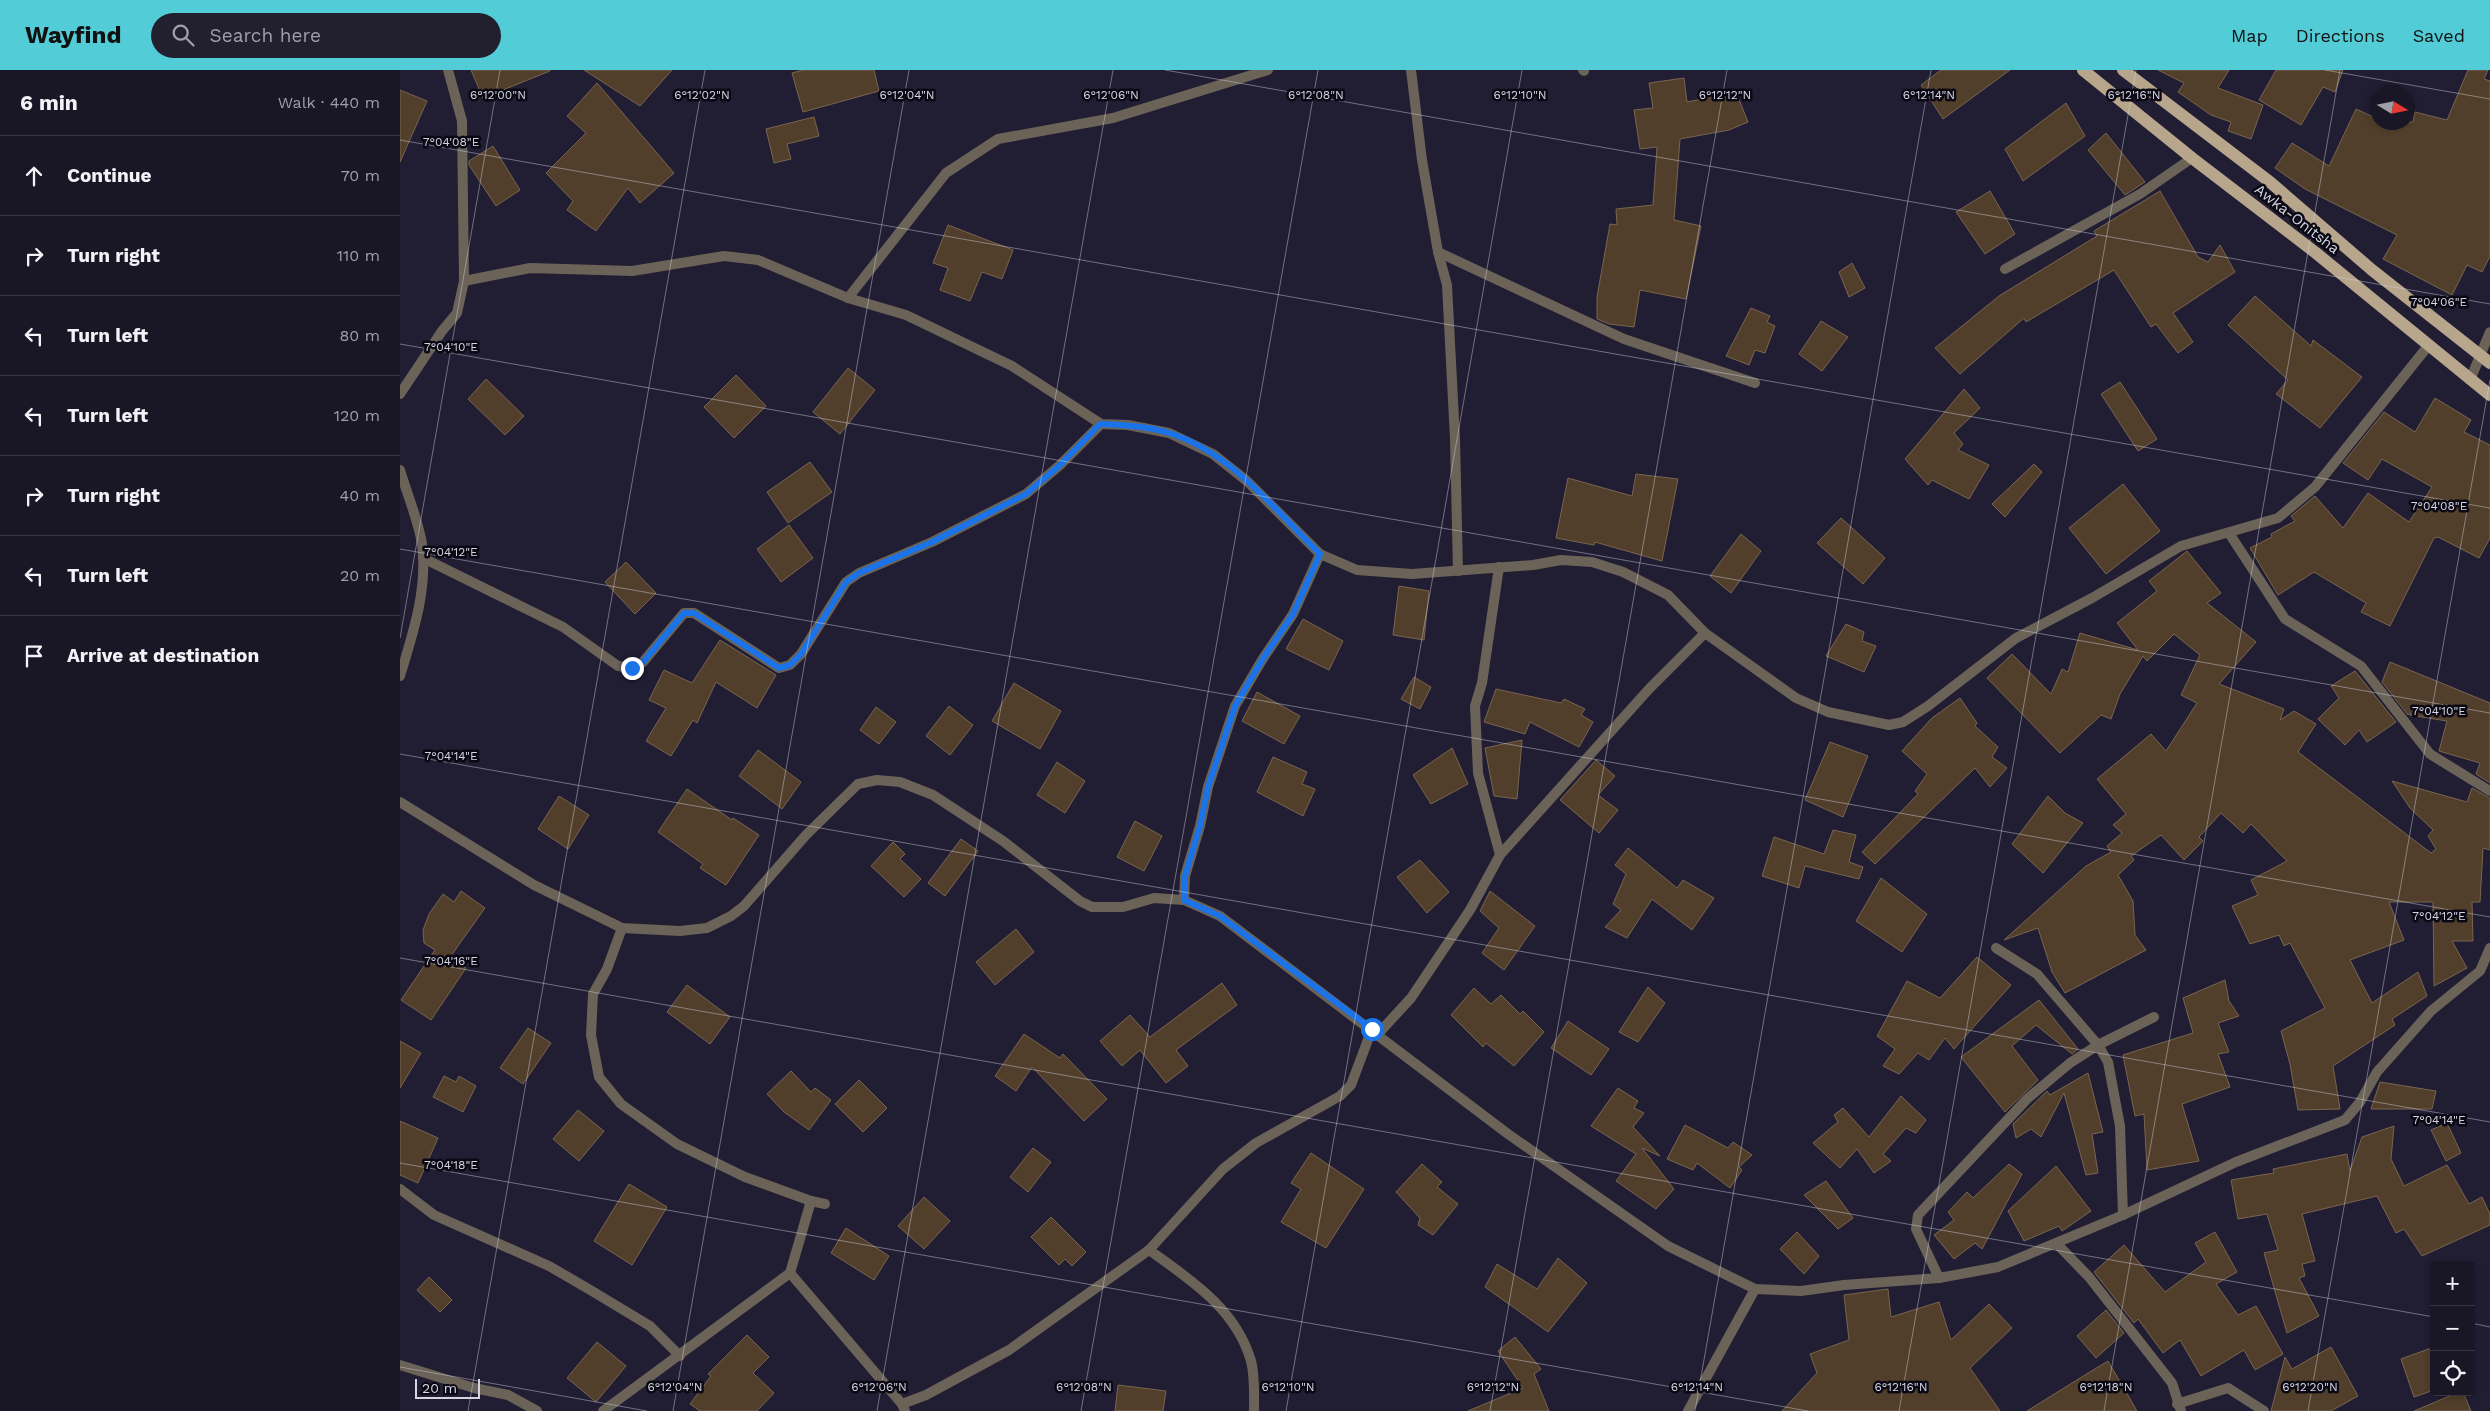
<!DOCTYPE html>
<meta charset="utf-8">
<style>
body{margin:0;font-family:"Work Sans",sans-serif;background:#221f2e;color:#f1f3f6}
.controls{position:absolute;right:15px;bottom:15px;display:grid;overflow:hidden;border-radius:5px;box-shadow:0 2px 8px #0003}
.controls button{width:45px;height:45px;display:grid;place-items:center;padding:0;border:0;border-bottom:1px solid #373543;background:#191626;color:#f1f3f6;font:25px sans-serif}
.compass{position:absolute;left:1970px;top:15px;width:45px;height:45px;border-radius:50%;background:#191626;box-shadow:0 2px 8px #0003;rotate:100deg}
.scale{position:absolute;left:15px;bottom:12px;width:65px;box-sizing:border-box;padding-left:5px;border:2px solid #d5d4e3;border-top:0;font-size:14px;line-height:18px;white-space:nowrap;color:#d5d4e3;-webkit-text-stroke:4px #0a0913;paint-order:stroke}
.stop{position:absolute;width:15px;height:15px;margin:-11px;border:4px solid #1a73e8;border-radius:50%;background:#fff}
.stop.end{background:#1a73e8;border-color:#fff;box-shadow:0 1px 5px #0008}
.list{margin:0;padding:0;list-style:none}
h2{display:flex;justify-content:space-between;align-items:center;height:65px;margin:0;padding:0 20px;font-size:21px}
h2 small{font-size:16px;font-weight:400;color:#9f9fa7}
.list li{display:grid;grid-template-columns:32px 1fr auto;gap:15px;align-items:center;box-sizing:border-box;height:80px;padding:0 20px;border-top:1px solid #373543}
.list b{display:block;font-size:19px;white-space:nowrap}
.list em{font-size:16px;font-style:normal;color:#9f9fa7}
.icon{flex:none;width:28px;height:28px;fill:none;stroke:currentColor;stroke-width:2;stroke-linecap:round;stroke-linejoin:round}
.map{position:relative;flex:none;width:2090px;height:1341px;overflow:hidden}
header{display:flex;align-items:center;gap:30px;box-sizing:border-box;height:70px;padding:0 25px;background:#52ccd6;color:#111}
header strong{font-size:24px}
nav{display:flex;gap:28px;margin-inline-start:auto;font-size:18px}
.search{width:350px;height:45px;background:#221f2e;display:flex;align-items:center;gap:12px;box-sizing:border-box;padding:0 18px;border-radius:28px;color:#9f9fa7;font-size:19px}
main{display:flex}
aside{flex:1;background:#191626}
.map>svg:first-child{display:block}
</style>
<header>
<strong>Wayfind</strong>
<div class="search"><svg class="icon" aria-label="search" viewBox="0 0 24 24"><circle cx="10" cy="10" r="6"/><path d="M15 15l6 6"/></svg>Search here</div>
<nav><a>Map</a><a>Directions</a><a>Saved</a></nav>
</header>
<main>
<aside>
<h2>6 min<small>Walk · 440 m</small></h2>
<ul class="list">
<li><svg class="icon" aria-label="ahead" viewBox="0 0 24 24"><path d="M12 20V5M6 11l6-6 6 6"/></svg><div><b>Continue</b></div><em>70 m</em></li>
<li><svg class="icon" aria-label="right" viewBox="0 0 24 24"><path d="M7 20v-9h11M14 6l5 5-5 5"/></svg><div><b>Turn right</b></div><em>110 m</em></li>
<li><svg class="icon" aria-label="left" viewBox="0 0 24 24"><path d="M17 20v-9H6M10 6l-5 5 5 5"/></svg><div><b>Turn left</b></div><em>80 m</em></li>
<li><svg class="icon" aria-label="left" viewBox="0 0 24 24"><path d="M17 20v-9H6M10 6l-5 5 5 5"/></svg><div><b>Turn left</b></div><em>120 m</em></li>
<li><svg class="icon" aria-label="right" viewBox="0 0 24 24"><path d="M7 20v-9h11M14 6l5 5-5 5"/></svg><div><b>Turn right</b></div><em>40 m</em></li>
<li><svg class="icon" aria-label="left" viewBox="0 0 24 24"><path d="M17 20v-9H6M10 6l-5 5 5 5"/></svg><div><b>Turn left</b></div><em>20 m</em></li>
<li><svg class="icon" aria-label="arrive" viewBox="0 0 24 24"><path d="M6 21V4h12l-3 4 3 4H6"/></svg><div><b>Arrive at destination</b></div></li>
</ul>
</aside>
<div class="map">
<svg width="2090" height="1341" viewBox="0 0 2090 1341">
<rect width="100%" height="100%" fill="#211d33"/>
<g fill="#513f2b" stroke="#796550">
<polygon points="71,0 150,0 150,1 83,28"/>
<polygon points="184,0 272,0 240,36"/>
<polygon points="403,0 474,0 479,21 403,42 392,3"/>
<polygon points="1541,0 1610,0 1543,49 1521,15"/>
<polygon points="1758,0 1829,0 1818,18 1863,35 1851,69 1828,61 1831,52 1811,45 1778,22 1784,13"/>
<polygon points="1876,0 1943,0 1935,22 1923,17 1901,55 1859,30"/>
<polygon points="2068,0 2088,0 2084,9 2090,11 2090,186 2082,202 2067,195 2052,225 1983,189 1997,165 1905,119 1875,98 1892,73 1929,96 1956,39 1978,49 1978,52 2013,52 2015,42 2047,50"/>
<polygon points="1284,8 1287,32 1336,22 1348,52 1329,60 1280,69 1274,150 1301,156 1286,229 1240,220 1234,257 1209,254 1197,249 1197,227 1210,154 1217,155 1216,139 1253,135 1257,77 1240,79 1234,40 1253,38 1249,13"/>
<polygon points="197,13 274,103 240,133 228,118 196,161 167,140 173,131 146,103 186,63 167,46"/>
<polygon points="0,20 27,31 0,92"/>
<polygon points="1666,33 1685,66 1623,111 1605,79"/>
<polygon points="414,47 419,66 387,74 391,89 374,93 366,59"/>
<polygon points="1706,63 1745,112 1725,125 1688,80"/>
<polygon points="93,76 120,120 96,136 69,95 69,91"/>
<polygon points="1590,121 1615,164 1585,184 1556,142"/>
<polygon points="1760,121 1798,187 1808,192 1820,175 1835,202 1773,243 1793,272 1778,283 1756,254 1751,257 1714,200 1626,252 1624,248 1560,304 1535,278 1599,226 1697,166 1694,161"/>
<polygon points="548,155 613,180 602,209 582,202 570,231 540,220 548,198 533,193"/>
<polygon points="1452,193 1465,218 1449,227 1439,202"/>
<polygon points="1855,226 1911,276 1913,270 1962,307 1920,358 1876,324 1888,310 1828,255"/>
<polygon points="1351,238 1370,246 1367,252 1375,256 1365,283 1355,280 1349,295 1326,286"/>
<polygon points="1421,251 1448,267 1422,301 1399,284"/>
<polygon points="448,298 475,320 440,364 413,342"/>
<polygon points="336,305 366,336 334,368 304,337"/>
<polygon points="86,309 124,346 105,365 68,329"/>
<polygon points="1720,312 1757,369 1738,381 1701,324"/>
<polygon points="1564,319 1580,338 1554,363 1563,374 1558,380 1589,395 1569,429 1532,410 1528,415 1505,389"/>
<polygon points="2035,328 2071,350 2064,362 2090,375 2090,468 2079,488 2038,467 2034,468 1990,556 1961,542 1966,533 1914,502 1878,525 1850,478 1872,467 1871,464 1895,451 1891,446 1915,426 1943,458 1968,423 2009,452 2032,417 1982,389 1968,410 1943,393 1984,342 2015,362"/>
<polygon points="410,392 432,422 388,453 367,422"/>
<polygon points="1634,394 1642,402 1605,447 1592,434"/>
<polygon points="1236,404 1278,409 1262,491 1195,472 1194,475 1156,468 1168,408 1232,426"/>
<polygon points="1723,414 1760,461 1706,504 1669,458"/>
<polygon points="1441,448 1485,488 1463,514 1417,473"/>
<polygon points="389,455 413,488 381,512 357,479"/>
<polygon points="1341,464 1361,481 1331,523 1310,506"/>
<polygon points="1787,481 1821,523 1807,533 1856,572 1819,614 1884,639 1880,650 1894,641 1916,654 1898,682 2031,783 2036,779 2028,766 2033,760 2010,738 1992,711 2067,732 2072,718 2090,728 2090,780 2083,778 2080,832 2072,832 2073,871 2052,871 2067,898 2034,916 2033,832 1989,832 2004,870 1950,890 1972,933 2018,902 2027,926 1992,949 1995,955 1933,996 1940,1039 1898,1040 1890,994 1881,961 1925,938 1890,873 1884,876 1879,865 1850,874 1832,836 1858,825 1851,810 1887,791 1851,754 1843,763 1821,743 1799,767 1803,771 1784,790 1761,765 1731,786 1734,790 1718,805 1733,831 1735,865 1746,880 1665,923 1652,902 1638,858 1604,870 1686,796 1711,782 1707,776 1722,763 1713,755 1726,744 1697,709 1751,664 1766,681 1797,633 1781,625 1800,585 1774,564 1747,591 1743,586 1720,624 1711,649 1701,645 1660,683 1587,608 1612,584 1651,624 1662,599 1668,602 1680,563 1738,580 1717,553 1757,521 1749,511"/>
<polygon points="226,492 256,523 235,544 205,512"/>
<polygon points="999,516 1029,521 1024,570 993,565"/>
<polygon points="903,549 943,571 929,600 886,579"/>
<polygon points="1446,554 1464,562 1462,571 1476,576 1464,602 1426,586"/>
<polygon points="320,570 376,605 357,638 316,612 297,653 293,650 271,686 246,671 266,638 249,630 264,600 292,613"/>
<polygon points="1990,592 2090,633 2090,713 2076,704 2080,693 2039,681 2047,651 2010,645 2011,643 2008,645 1982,612"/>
<polygon points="1955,601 1996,652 1967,672 1959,660 1945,675 1918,649 1939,628 1931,616"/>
<polygon points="1014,607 1031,617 1020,639 1001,629"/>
<polygon points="614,613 661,641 640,679 592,651"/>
<polygon points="1096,619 1161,633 1164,629 1185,639 1181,645 1193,652 1179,677 1130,652 1125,664 1084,652"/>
<polygon points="857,622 900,646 884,674 842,651"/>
<polygon points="1560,628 1577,653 1575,656 1598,677 1592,687 1607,698 1590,717 1575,698 1475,794 1462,782 1518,724 1515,721 1527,704 1502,681 1532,648"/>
<polygon points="549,636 573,655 550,685 526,666"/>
<polygon points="476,637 496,652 479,674 460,660"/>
<polygon points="1122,670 1117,729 1094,726 1085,678"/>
<polygon points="1430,672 1468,686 1443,747 1405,730"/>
<polygon points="1052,678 1068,714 1031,734 1013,705"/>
<polygon points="358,680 401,712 382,739 339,706"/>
<polygon points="873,687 907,702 902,714 915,719 903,746 857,722"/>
<polygon points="1196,690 1215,706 1198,725 1218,740 1199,763 1160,730"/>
<polygon points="657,692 685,711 665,743 637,725"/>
<polygon points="287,719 332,750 333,748 359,765 326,815 300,798 303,794 258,762"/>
<polygon points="159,726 189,745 168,779 138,759"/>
<polygon points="1648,726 1665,743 1683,753 1643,803 1612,774"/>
<polygon points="735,751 762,766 744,801 717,787"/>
<polygon points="1433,760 1456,765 1449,792 1463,797 1459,809 1405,796 1399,818 1362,806 1374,767 1424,784"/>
<polygon points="561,769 578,781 545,826 528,813"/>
<polygon points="493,772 505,784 500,789 521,809 504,827 471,796"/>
<polygon points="1228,778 1277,818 1283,810 1314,828 1292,860 1252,829 1227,868 1205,857 1221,840 1213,834 1226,804 1215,795"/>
<polygon points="1020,790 1049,822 1027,843 997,807"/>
<polygon points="1481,808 1527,844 1502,882 1456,851"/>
<polygon points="61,821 85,838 48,890 66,898 31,950 1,930 35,880 24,873 23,860 29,844 43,824 54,832"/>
<polygon points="1090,821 1135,856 1104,900 1082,883 1099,858 1080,841"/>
<polygon points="616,859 634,882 595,915 576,892"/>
<polygon points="1577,887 1611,915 1554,979 1545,968 1529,990 1518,983 1499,1004 1483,996 1495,979 1477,966 1507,911 1540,928"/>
<polygon points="1825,910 1829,931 1839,946 1818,953 1829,982 1818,984 1830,1017 1782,1034 1799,1091 1747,1100 1744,1044 1735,1046 1723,985 1793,963 1783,928"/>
<polygon points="822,913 837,935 776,980 788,996 766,1013 740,980 722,996 700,971 730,945 750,967"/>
<polygon points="287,915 330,947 310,974 267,942"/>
<polygon points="1248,917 1265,933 1238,972 1219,962"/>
<polygon points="1074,918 1091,934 1101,925 1120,944 1123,941 1144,962 1114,996 1086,973 1083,977 1051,945"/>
<polygon points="1639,930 1678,979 1672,984 1636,955 1612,976 1638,1010 1605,1042 1561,987"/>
<polygon points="1168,951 1209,979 1191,1005 1151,978"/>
<polygon points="128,958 151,973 123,1014 100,998"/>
<polygon points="624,964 660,988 663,984 707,1029 684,1051 632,997 616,1021 595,1006"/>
<polygon points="0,971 21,983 0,1018"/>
<polygon points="391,1001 411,1022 415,1018 431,1030 409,1060 384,1042 367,1024"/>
<polygon points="1688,1003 1703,1062 1692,1064 1698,1103 1686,1105 1664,1023 1641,1067 1631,1059 1616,1068 1613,1054 1647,1021 1650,1025"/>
<polygon points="44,1006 56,1012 59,1006 76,1016 63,1042 33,1027"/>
<polygon points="459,1010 487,1038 463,1062 435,1034"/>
<polygon points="1980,1012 2036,1021 2032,1039 1971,1039"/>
<polygon points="1218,1018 1238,1031 1234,1038 1244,1043 1233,1057 1260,1086 1242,1078 1274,1119 1256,1139 1216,1111 1236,1084 1191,1056"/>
<polygon points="1501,1026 1526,1050 1516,1063 1506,1058 1483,1084 1491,1091 1474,1103 1457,1079 1440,1098 1413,1073 1438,1052 1434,1045 1443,1038 1469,1067"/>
<polygon points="178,1040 204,1061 179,1091 153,1069"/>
<polygon points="0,1051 38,1068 18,1113 0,1105"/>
<polygon points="2047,1053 2061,1083 2046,1091 2031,1060"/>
<polygon points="1285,1055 1328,1078 1333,1072 1352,1085 1339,1097 1342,1100 1330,1118 1297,1093 1293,1100 1267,1089"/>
<polygon points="1994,1056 1991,1089 2004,1116 2047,1095 2069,1134 2082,1127 2090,1144 2090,1155 2022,1186 2004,1159 1996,1163 1977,1126 1902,1144 1915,1191 1902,1194 1905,1206 1899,1208 1919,1246 1887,1263 1864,1183 1878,1180 1867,1144 1838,1149 1831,1110 1874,1103 1873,1099 1947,1084 1950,1101 1962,1067"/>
<polygon points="633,1078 651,1092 628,1122 610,1107"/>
<polygon points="911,1083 964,1119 926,1178 881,1152 901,1119 891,1113"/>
<polygon points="1022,1094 1042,1112 1037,1117 1058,1134 1033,1165 1018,1155 1020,1148 996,1122"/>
<polygon points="1609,1094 1622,1104 1582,1179 1575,1173 1554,1189 1534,1165 1554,1150 1548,1142 1567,1122 1573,1128"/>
<polygon points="1656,1096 1691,1141 1662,1161 1659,1156 1624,1171 1608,1141"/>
<polygon points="1426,1111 1453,1148 1438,1159 1404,1125"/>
<polygon points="229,1114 267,1137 232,1195 194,1171"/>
<polygon points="524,1127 550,1151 524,1179 498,1156"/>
<polygon points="651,1147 686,1182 672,1196 665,1189 659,1195 631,1167"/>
<polygon points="446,1158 489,1186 474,1210 431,1183"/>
<polygon points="1397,1162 1419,1186 1404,1204 1380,1179"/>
<polygon points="1815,1162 1837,1202 1816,1214 1838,1245 1856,1236 1883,1284 1855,1300 1844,1280 1801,1306 1780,1270 1763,1283 1738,1249 1734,1253 1694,1202 1724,1175 1765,1222 1806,1192 1795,1173"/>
<polygon points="1158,1188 1187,1213 1148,1262 1085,1217 1097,1194 1137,1219"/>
<polygon points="29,1207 52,1230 40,1242 17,1220"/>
<polygon points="1488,1219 1491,1247 1539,1232 1551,1270 1589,1234 1612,1258 1570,1298 1600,1341 1382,1341 1417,1303 1410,1284 1449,1270 1444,1225"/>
<polygon points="1706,1240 1724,1263 1696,1288 1677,1266"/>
<polygon points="347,1265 369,1287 353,1303 374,1323 357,1341 300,1341 290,1334 311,1306 308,1304"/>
<polygon points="1115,1267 1141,1299 1134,1304 1149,1341 1068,1341 1123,1318 1098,1281"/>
<polygon points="197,1272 226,1296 196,1332 167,1308"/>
<polygon points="1931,1277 1958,1326 1931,1341 1871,1341 1885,1287 1892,1299"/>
<polygon points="2034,1277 2034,1320 2014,1327 2001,1289"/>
<polygon points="1708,1291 1737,1341 1627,1341 1685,1305"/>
<polygon points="718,1315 766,1321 763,1341 715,1341"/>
<polygon points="2059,1322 2063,1322 2071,1341 2014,1341"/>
</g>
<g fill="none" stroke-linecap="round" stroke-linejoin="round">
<g stroke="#6b6357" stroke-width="10">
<polyline points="1011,0 1022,90 1038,182 1047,215 1055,369 1058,501"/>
<polyline points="1183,0 1184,1"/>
<polyline points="1038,182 1224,269 1355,313"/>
<polyline points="1605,199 1740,124 1792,88"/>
<polyline points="64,211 130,198 232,201 324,186 358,190 448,228 506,245 612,296 701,354 728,355 769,363 813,384 847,411 920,484 957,500 1012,504 1133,495 1161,490 1192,492 1223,502 1268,525 1305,563 1396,628 1428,642 1489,655 1503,652 1528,636 1616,568 1692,528 1781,476 1878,448 1915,417 2028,276"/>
<polyline points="448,228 546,103 598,69 713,48 868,0"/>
<polyline points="2070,310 2090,262"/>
<polyline points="0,324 42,261 57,243 64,211 62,51 48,0"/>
<path d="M0 400C7 424 18 449 22 474 28 518 13 564 0 606"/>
<polyline points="1829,463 1885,549 1961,596 2030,684 2090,721"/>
<polyline points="23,488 163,557 218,596 232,598 243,592 284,543 294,543 379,598 390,595 401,584 446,512 459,503 532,472 626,424 660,395 701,354"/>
<polyline points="1099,497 1082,613 1075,636 1078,703 1100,785"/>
<polyline points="0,732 134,815 222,858 280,861 307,858 331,846 344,836 406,765 458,714 477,710 500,712 533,725 603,771 680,831 692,837 723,837 754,828 784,830 820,846 1108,1064 1268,1176 1355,1219 1401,1221 1444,1215 1539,1208 1598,1197 1723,1145 1836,1092 1945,1050 1960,1032 1977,1002 2031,941 2080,901 2090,878"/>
<polyline points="784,830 785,806 800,756 808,717 835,636 862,590 893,544 920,484"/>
<polyline points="222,858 207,899 193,924 191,965 199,1007 221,1034 277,1074 345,1107 411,1131 425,1134"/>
<polyline points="1596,878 1637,904 1698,975 1708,992 1720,1056 1723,1145"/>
<polyline points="977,965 1011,928 1070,840 1100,785 1249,619 1305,563"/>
<polyline points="0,1119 34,1145 149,1196 192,1221 250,1256 280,1286"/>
<polyline points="1657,1174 1689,1207 1772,1313 1781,1341"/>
<path d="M749 1180C791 1210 836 1239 851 1291 855 1306 854 1325 854 1341"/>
<polyline points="390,1203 502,1334 505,1341"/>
<polyline points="1539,1208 1516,1159 1518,1145 1628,1028 1670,993 1698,975 1754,947"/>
<polyline points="0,1295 74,1318 108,1325 137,1341"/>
<polyline points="502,1334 526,1325 609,1280 749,1180 823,1099 856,1073 940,1026 951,1015 972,959"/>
<polyline points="1777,1334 1828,1318 1864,1341"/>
<polyline points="203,1341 390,1203 411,1131"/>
<polyline points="1288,1341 1355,1219"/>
</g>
<g stroke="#b7a68c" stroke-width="12">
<polyline points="1683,0 1792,88 1916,183 2090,325"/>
<polyline points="1723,0 1870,112 1972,200 2090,293"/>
</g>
</g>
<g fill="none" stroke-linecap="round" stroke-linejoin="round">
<path stroke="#1a73e8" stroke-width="6" d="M232 598 243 592 284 543H294L379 598 390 595 401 584 446 512 459 503 532 472 626 424 660 395 700 354C723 355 747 356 769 363 831 382 875 440 920 484L893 544 862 590 835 636 808 717 800 756 785 806 784 830 820 846 972 959"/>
</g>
<path fill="none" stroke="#d5d4e3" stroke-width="1" stroke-opacity="0.45" d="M765 0 2090 234M1925 0 2090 29M0 70 2090 438M0 274 2090 643M0 479 2090 847M0 568 100 0M0 684 2090 1052M0 888 2034 1247M0 1093 1408 1341M2071 1253 2090 1257M0 1297 247 1341M68 1341 305 0M273 1341 509 0M477 1341 713 0M681 1341 918 0M886 1341 1122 0M1090 1341 1327 0M1295 1341 1531 0M1499 1341 1736 0M1704 1341 1940 0M1908 1341 2090 310"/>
<g text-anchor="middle" stroke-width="5" stroke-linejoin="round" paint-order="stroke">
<g font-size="15" fill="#d5d4e3" stroke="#0a0913">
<text transform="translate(1897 149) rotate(38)" y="5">Awka-Onitsha</text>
</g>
</g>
<g font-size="12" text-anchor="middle" fill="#d5d4e3" stroke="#0a0913" stroke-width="5" stroke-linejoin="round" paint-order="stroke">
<text x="98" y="29">6°12'00"N</text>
<text x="302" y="29">6°12'02"N</text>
<text x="507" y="29">6°12'04"N</text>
<text x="711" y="29">6°12'06"N</text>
<text x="916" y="29">6°12'08"N</text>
<text x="1120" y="29">6°12'10"N</text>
<text x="1325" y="29">6°12'12"N</text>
<text x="1529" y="29">6°12'14"N</text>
<text x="1734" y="29">6°12'16"N</text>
<text x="51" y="76">7°04'08"E</text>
<text x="2039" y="236">7°04'06"E</text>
<text x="51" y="281">7°04'10"E</text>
<text x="2039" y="440">7°04'08"E</text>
<text x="51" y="486">7°04'12"E</text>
<text x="2039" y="645">7°04'10"E</text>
<text x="51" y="690">7°04'14"E</text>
<text x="2039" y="850">7°04'12"E</text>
<text x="51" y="895">7°04'16"E</text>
<text x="2039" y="1054">7°04'14"E</text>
<text x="51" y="1099">7°04'18"E</text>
<text x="275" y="1321">6°12'04"N</text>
<text x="479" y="1321">6°12'06"N</text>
<text x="684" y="1321">6°12'08"N</text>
<text x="888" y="1321">6°12'10"N</text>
<text x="1093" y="1321">6°12'12"N</text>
<text x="1297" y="1321">6°12'14"N</text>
<text x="1501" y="1321">6°12'16"N</text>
<text x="1706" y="1321">6°12'18"N</text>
<text x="1910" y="1321">6°12'20"N</text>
</g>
</svg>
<div class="controls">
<button>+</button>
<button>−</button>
<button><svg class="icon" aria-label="locate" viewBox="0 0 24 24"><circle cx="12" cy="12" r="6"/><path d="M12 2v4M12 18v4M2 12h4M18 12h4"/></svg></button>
</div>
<svg class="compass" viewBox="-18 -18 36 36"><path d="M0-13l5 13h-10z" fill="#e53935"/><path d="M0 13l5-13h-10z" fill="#9f9fa7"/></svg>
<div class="scale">20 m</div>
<div class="stop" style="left:972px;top:959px"></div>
<div class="stop end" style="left:232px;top:598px"></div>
</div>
</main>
